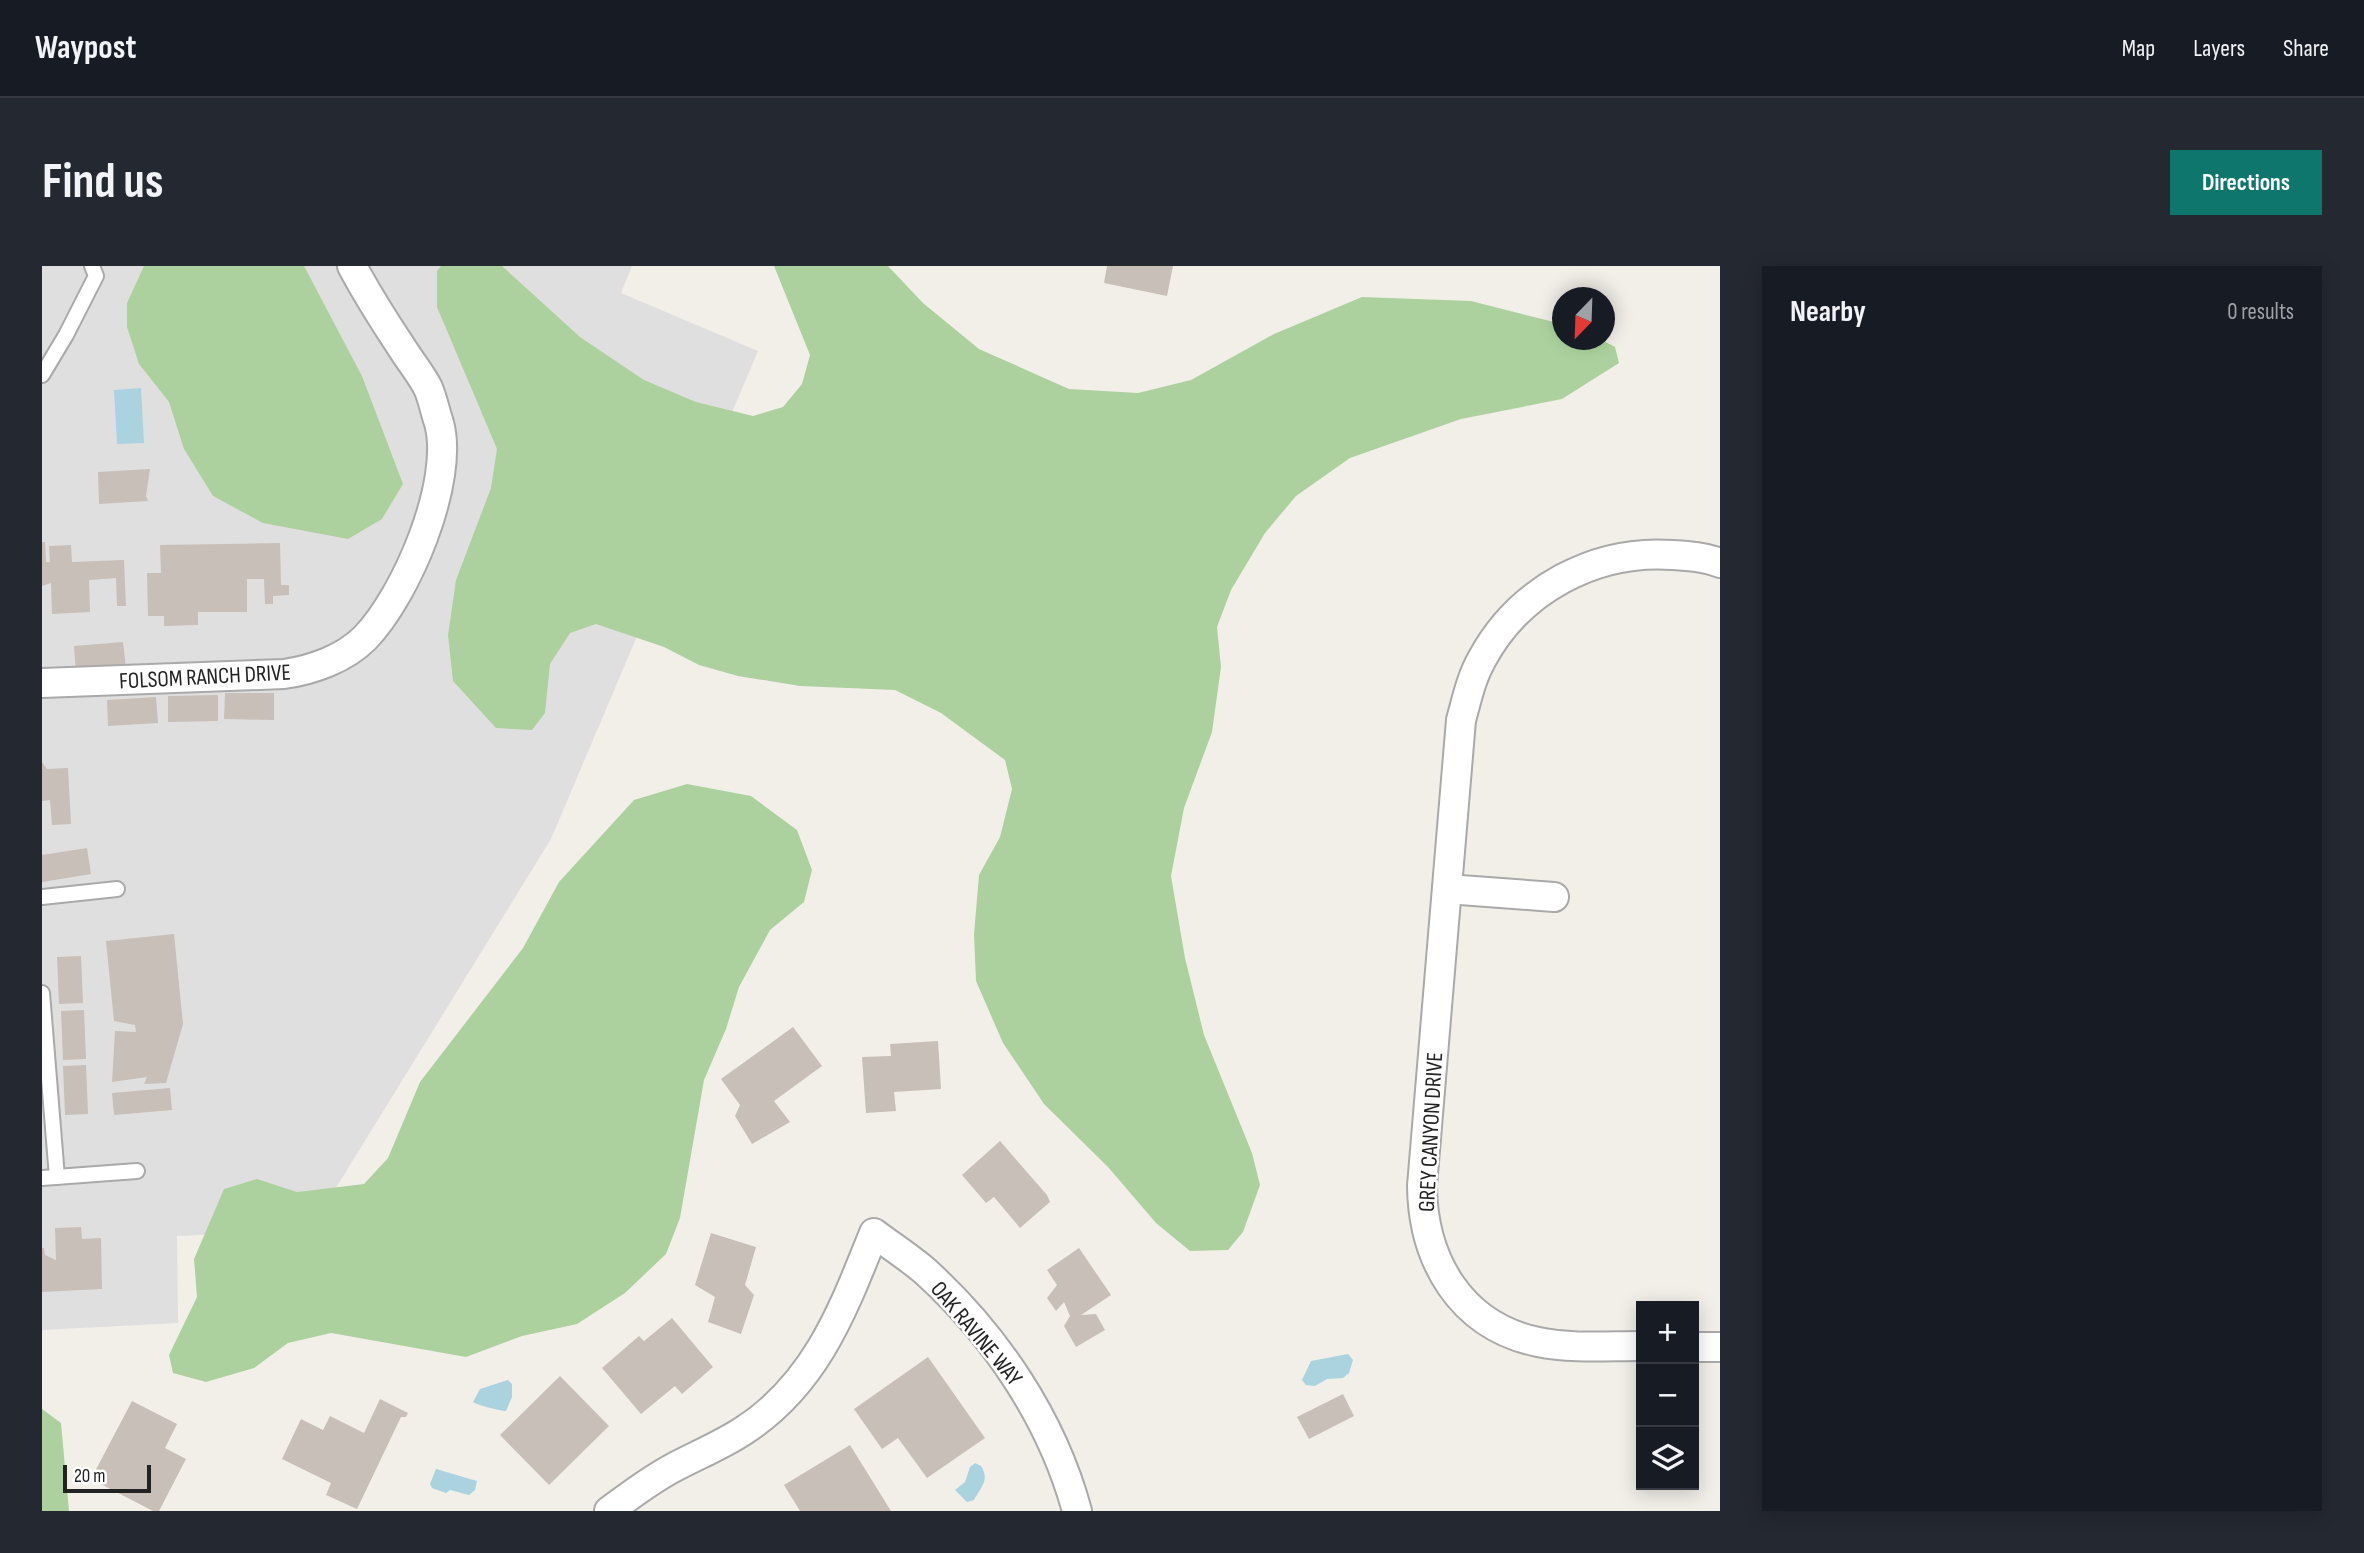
<!DOCTYPE html>
<meta charset="utf-8">
<style>
body{margin:0;font-family:"Sofia Sans Condensed",sans-serif;background:#242831;color:#f1f3f6}
.controls{position:absolute;right:21px;bottom:21px;display:grid;overflow:hidden;border-radius:0px;box-shadow:0 4px 18px #0003}
.controls button{width:63px;height:63px;display:grid;place-items:center;padding:0;border:0;border-bottom:2px solid #363941;background:#171b24;color:#f1f3f6;font:35px sans-serif}
.compass{position:absolute;left:1510px;top:21px;width:63px;height:63px;border-radius:50%;background:#171b24;box-shadow:0 4px 18px #0003;rotate:203deg}
.scale{position:absolute;left:21px;bottom:18px;width:88px;box-sizing:border-box;padding-left:7px;border:4px solid #222;border-top:0;font-size:19px;line-height:24px;white-space:nowrap;color:#222;-webkit-text-stroke:5px #fff;paint-order:stroke}
.list{margin:0;padding:0;list-style:none}
h2{display:flex;justify-content:space-between;align-items:center;height:91px;margin:0;padding:0 28px;font-size:30px}
h2 small{font-size:23px;font-weight:400;color:#9ea1a6}
.icon{flex:none;width:38px;height:38px;fill:none;stroke:currentColor;stroke-width:2;stroke-linecap:round;stroke-linejoin:round}
.map{position:relative;flex:none;width:1678px;height:1245px;overflow:hidden;border-radius:0px}
header{display:flex;align-items:center;gap:42px;box-sizing:border-box;height:98px;padding:0 35px;background:#171b24;border-bottom:2px solid #363941}
header strong{font-size:33px}
nav{display:flex;gap:38px;margin-inline-start:auto;font-size:24px}
.intro{display:flex;align-items:center;justify-content:space-between;box-sizing:border-box;height:168px;padding:0 42px}
h1{margin:0;font-size:49px}
.button{padding:18px 32px;border-radius:0px;background:#0f766e;color:#fff;font-size:24px;font-weight:700}
main{display:flex;gap:42px;padding:0 42px}
aside{flex:1;background:#171b24;border-radius:0px;box-shadow:0 4px 18px #0003}
.map>svg:first-child{display:block}
</style>
<header>
<strong>Waypost</strong>
<nav><a>Map</a><a>Layers</a><a>Share</a></nav>
</header>
<div class="intro"><h1>Find us</h1><a class="button">Directions</a></div>
<main>
<div class="map">
<svg width="1678" height="1245" viewBox="0 0 1678 1245">
<rect width="100%" height="100%" fill="#f2efe9"/>
<polygon fill="#e0dfdf" points="0,0 590,0 579,27 716,85 509,573 268,964 135,970 136,1057 0,1064"/>
<g fill="#add19e">
<polygon points="102,0 262,0 320,110 361,218 340,253 306,273 221,257 171,230 142,183 127,136 97,98 85,61 85,37"/>
<polygon points="399,0 460,0 538,71 602,114 654,136 711,150 741,141 760,118 768,89 732,0 846,0 881,37 937,83 1027,123 1096,127 1149,114 1232,68 1320,31 1429,35 1520,58 1520,74 1560,74 1573,81 1577,97 1520,133 1419,153 1308,192 1254,230 1223,267 1189,324 1175,361 1179,401 1170,466 1142,542 1129,610 1143,692 1162,769 1210,887 1218,919 1201,966 1186,984 1148,985 1114,957 1066,901 1002,838 961,777 934,715 932,668 937,609 958,571 970,523 963,494 899,447 853,424 758,420 696,410 657,399 622,381 554,358 528,367 508,398 503,447 490,464 454,462 411,415 406,369 414,314 449,222 455,183 395,41 395,5"/>
<polygon points="645,518 709,530 755,564 770,604 762,636 728,664 697,721 684,763 662,814 638,952 624,988 583,1027 535,1058 480,1070 424,1091 289,1067 246,1077 212,1102 164,1116 131,1107 127,1089 155,1031 152,993 182,923 215,913 255,926 322,918 346,892 378,816 481,682 517,616 592,534"/>
<polygon points="0,1143 19,1157 27,1245 0,1245"/>
</g>
<g fill="#aad3df">
<polygon points="99,122 102,177 75,178 72,124"/>
<polygon points="1306,1088 1311,1094 1307,1107 1301,1112 1285,1113 1273,1120 1264,1119 1260,1114 1269,1095"/>
<path d="M466 1114 470 1118V1131L464 1145C459 1145 435 1139 431 1136L438 1123Z"/>
<path d="M933 1197 939 1200C948 1214 939 1221 932 1234L925 1236 913 1224 923 1216 928 1201Z"/>
<polygon points="394,1203 435,1215 433,1224 427,1229 408,1224 404,1227 390,1222 388,1218"/>
</g>
<g fill="#c7bfb8">
<polygon points="1065,0 1131,0 1125,30 1062,17"/>
<polygon points="108,203 104,230 106,235 57,238 56,206"/>
<polygon points="0,276 3,276 4,296 8,296 7,280 29,279 30,296 82,294 84,340 75,340 74,312 47,314 48,346 10,348 9,317 0,320"/>
<polygon points="238,277 239,319 247,319 247,329 231,330 231,338 223,338 222,313 205,313 205,346 156,346 156,359 122,360 122,350 106,350 105,307 119,307 118,279"/>
<polygon points="81,376 84,402 34,407 32,380"/>
<polygon points="183,427 232,427 232,454 182,453"/>
<polygon points="176,429 176,455 126,456 126,430"/>
<polygon points="114,431 116,457 66,460 65,434"/>
<polygon points="0,496 5,503 26,502 29,558 10,559 8,534 0,535"/>
<polygon points="45,582 49,608 0,616 0,589"/>
<polygon points="132,668 141,758 124,817 102,818 105,811 70,816 73,765 94,766 93,759 72,755 64,675"/>
<polygon points="39,690 41,737 17,738 15,691"/>
<polygon points="42,744 44,793 21,794 19,745"/>
<polygon points="751,761 780,800 732,835 748,856 710,878 693,850 698,839 679,813"/>
<polygon points="896,775 899,823 852,826 854,845 824,847 820,791 849,790 848,778"/>
<polygon points="44,799 46,848 23,849 21,800"/>
<polygon points="128,822 130,844 72,849 70,827"/>
<polygon points="958,875 1005,929 1008,936 978,962 952,931 944,937 920,909"/>
<polygon points="39,961 40,973 59,972 60,1023 0,1026 0,982 2,982 3,989 14,994 13,962"/>
<polygon points="669,967 714,981 703,1019 712,1029 699,1068 666,1056 673,1031 653,1019"/>
<polygon points="1037,982 1069,1029 1039,1049 1054,1048 1063,1064 1034,1081 1022,1060 1028,1050 1022,1036 1014,1045 1005,1032 1015,1019 1005,1004"/>
<polygon points="630,1052 671,1101 640,1128 633,1120 599,1148 560,1102 597,1070 602,1075"/>
<polygon points="886,1091 943,1172 885,1212 856,1172 840,1183 812,1143"/>
<polygon points="518,1110 567,1160 507,1219 458,1169"/>
<polygon points="1301,1128 1312,1150 1267,1173 1255,1151"/>
<polygon points="338,1133 366,1147 364,1151 359,1151 315,1243 284,1229 289,1217 240,1193 259,1153 281,1164 288,1150 322,1167"/>
<polygon points="90,1135 135,1158 123,1182 144,1193 117,1245 111,1245 49,1213"/>
<polygon points="808,1179 849,1245 758,1245 742,1219"/>
</g>
<g fill="none" stroke-linecap="round" stroke-linejoin="round">
<defs>
<g id="service">
<polyline points="0,109 24,69 54,10 50,0"/>
<polyline points="0,631 75,623"/>
<polyline points="0,727 15,911"/>
<polyline points="0,912 95,905"/>
</g>
<g id="minor">
<path d="M0 417 242 408C270 404 302 393 323 372 364 330 413 215 397 157 393 146 391 133 386 122 379 108 368 95 360 82 342 55 325 28 310 0"/>
<polyline points="1405,623 1512,631"/>
<path d="M1599 1080C1565 1080 1530 1083 1496 1076 1419 1060 1381 995 1380 920L1419 454C1425 433 1429 412 1440 393 1477 324 1553 283 1631 289 1647 290 1663 291 1678 297"/>
<polyline points="1652,1081 1678,1081"/>
<path d="M567 1245C587 1230 607 1215 629 1203 653 1190 678 1180 701 1165 774 1118 801 1044 832 967 849 980 868 992 884 1006 954 1070 1010 1153 1035 1245"/>
</g>
</defs>
<use href="#service" stroke="#a9a9a9" stroke-width="18"/>
<use href="#minor" stroke="#a9a9a9" stroke-width="32"/>
<use href="#service" stroke="#fff" stroke-width="14"/>
<use href="#minor" stroke="#fff" stroke-width="28"/>
</g>
<g text-anchor="middle" stroke-width="5" stroke-linejoin="round" paint-order="stroke">
<g font-size="23" fill="#222" stroke="#fff">
<text transform="translate(163 410) rotate(-3)" y="8">FOLSOM RANCH DRIVE</text>
<text transform="translate(1388 866) rotate(-87)" y="8">GREY CANYON DRIVE</text>
<text transform="translate(935 1067) rotate(50)" y="8">OAK RAVINE WAY</text>
</g>
</g>
</svg>
<div class="controls">
<button>+</button>
<button>−</button>
<button><svg class="icon" aria-label="layers" viewBox="0 0 24 24"><path d="M12 4l9 5-9 5-9-5zM3 14l9 5 9-5"/></svg></button>
</div>
<svg class="compass" viewBox="-18 -18 36 36"><path d="M0-13l5 13h-10z" fill="#e53935"/><path d="M0 13l5-13h-10z" fill="#9ea1a6"/></svg>
<div class="scale">20 m</div>
</div>
<aside>
<h2>Nearby<small>0 results</small></h2>
<ul class="list">
</ul>
</aside>
</main>
